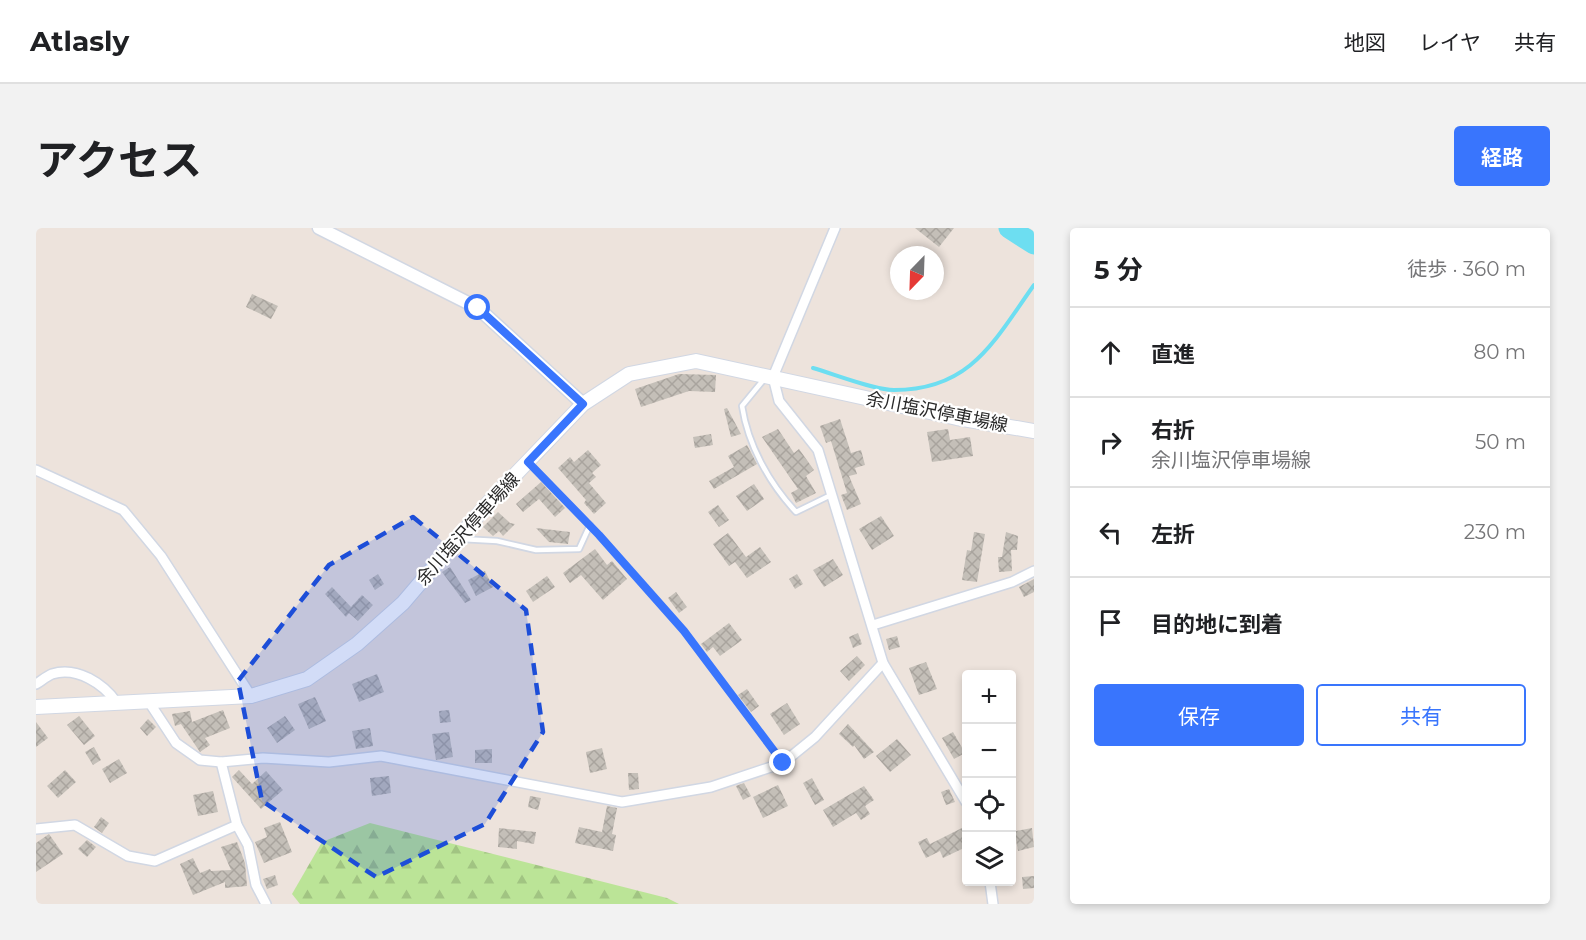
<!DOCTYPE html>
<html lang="ja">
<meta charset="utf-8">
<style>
body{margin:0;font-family:Montserrat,"Noto Sans JP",sans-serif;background:#f2f2f2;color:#202124}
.controls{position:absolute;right:18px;bottom:18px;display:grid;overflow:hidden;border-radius:6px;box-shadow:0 3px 9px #0003}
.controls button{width:54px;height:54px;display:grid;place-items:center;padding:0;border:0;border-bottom:2px solid #e0e0e0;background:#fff;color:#202124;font:30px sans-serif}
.compass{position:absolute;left:854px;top:18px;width:54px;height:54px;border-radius:50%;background:#fff;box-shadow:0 3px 9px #0003;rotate:203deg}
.stop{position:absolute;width:18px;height:18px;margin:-14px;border:4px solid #3975fd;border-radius:50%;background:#fff}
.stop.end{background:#3975fd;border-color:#fff;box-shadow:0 2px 6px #0008}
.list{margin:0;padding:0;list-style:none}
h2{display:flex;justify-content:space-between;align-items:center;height:78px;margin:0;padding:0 24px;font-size:26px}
h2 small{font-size:20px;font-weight:400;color:#757577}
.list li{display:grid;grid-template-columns:39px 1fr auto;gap:18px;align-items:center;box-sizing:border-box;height:90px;padding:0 24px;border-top:2px solid #e0e0e0}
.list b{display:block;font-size:22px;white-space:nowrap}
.list p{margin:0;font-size:20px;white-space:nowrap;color:#757577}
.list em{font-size:20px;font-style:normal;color:#757577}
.actions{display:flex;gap:12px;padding:18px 24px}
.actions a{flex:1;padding:14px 0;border:2px solid #3975fd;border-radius:6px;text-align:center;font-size:21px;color:#3975fd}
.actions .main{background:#3975fd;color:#fff}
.icon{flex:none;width:33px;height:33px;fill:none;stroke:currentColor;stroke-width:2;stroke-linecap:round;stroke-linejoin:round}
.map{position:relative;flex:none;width:998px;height:676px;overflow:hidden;border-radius:6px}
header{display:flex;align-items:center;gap:36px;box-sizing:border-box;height:84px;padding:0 30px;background:#fff;border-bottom:2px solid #e0e0e0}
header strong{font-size:28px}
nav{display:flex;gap:33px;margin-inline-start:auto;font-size:21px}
.intro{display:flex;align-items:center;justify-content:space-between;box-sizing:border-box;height:144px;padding:0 36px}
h1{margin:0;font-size:42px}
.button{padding:15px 27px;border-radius:6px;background:#3975fd;color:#fff;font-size:21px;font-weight:700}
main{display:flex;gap:36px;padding:0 36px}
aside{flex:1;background:#fff;border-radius:6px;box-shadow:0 3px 9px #0003}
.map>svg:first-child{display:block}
</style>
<header>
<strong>Atlasly</strong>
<nav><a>地図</a><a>レイヤ</a><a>共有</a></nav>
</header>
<div class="intro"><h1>アクセス</h1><a class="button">経路</a></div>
<main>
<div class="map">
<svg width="998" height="676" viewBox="0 0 998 676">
<defs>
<pattern id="forest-firs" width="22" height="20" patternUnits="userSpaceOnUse" patternTransform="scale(1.5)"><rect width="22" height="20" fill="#bbe497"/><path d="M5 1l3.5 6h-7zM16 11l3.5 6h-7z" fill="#a1c482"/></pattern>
<pattern id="building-cross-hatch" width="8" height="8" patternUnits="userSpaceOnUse" patternTransform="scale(1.5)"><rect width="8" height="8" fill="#c4bfb8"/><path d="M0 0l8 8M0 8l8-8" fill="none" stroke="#a9a49e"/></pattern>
</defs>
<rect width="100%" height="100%" fill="#ede3dc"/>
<polygon fill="url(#forest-firs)" points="334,595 631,670 643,676 264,676 256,666 286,614"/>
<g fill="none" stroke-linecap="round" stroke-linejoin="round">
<path stroke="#6ddef1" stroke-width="4" d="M777 140C798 146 838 162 858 162 935 162 958 113 998 57"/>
<polyline stroke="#6ddef1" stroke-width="21" points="973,0 998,16"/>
</g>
<g fill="url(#building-cross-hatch)">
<polygon points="879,0 918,0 903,19"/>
<polygon points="216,66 242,78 235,91 210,79"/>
<polygon points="643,146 680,147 679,164 653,163 605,179 599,161"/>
<polygon points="691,180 705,206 695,209 688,181"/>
<polygon points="804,191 815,225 825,222 829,237 819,240 821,246 813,248 825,276 811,282 805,267 811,265 795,213 790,215 784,198"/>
<polygon points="742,201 758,225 763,221 778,242 770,248 780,265 760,275 755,265 762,261 726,209"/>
<polygon points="912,201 914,212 934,209 937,228 896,234 891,204"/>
<polygon points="675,206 677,217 659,220 657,209"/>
<polygon points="711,217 721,236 678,261 673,253 698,239 692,228"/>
<polygon points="552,222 565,237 556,245 560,249 553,255 570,275 558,286 548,275 550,272 522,240 534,229 538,234"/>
<polygon points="505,254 529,280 519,289 503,271 487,284 480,276"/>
<polygon points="718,256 728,271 711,283 700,268"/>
<polygon points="682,277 693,292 683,299 672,284"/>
<polygon points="462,284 474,295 479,296 467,308 463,303 457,308 447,299"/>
<polygon points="845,288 858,308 836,322 823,301"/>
<polygon points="500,300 534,304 532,316 513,314"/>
<polygon points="938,304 949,306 941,354 926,352 931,322 935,323"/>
<polygon points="970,304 982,308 981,322 975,322 976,343 963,344 962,329 966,329"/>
<polygon points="692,305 710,329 724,319 735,334 711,350 699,334 693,338 677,316"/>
<polygon points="559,321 571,337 576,333 591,351 567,372 545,347 534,355 527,345"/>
<polygon points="797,331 807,347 788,359 777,342"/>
<polygon points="414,339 435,372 429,375 406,344"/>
<polygon points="449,343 457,359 440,368 432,352"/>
<polygon points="342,346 348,356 339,362 333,352"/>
<polygon points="761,346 767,356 759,361 753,351"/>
<polygon points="511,348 519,359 497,374 490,363"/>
<polygon points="998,351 998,364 988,369 983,359"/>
<polygon points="296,359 315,379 326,367 337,377 322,393 313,385 310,389 289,366"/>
<polygon points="640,364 651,379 643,385 632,370"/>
<polygon points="693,395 706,412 684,428 677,419 671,424 665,416"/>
<polygon points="822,405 826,416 817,420 813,409"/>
<polygon points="861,408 864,419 853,422 850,411"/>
<polygon points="821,428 829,437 813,453 804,443"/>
<polygon points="890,434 901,461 883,467 873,440"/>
<polygon points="341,446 348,464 323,474 316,456"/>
<polygon points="711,461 723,478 715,484 702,467"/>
<polygon points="279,469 290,493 273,501 262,476"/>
<polygon points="751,475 764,496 748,507 734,486"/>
<polygon points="187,482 194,500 169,510 174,517 164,524 145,496 139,498 136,486 154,483 156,494"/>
<polygon points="413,482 415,494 404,495 403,483"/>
<polygon points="43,488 59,508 48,517 31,497"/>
<polygon points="249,488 259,502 241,515 231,500"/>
<polygon points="112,491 120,499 111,508 104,500"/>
<polygon points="0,494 12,510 0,519"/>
<polygon points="812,496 838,524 828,531 818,517 817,519 803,506"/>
<polygon points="334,500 337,518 320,521 316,503"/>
<polygon points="413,504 417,529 400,532 396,506"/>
<polygon points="917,504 929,525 918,531 906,510"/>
<polygon points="861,511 875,527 854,544 840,528"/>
<polygon points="58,519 65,532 57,537 49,524"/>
<polygon points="566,520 571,541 554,545 550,524"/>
<polygon points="456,521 456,535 439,535 439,522"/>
<polygon points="83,531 91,545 74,555 66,541"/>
<polygon points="29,542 40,554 22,570 11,558"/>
<polygon points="203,542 216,556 230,543 247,562 225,581 196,549"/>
<polygon points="592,545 602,545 603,561 593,562"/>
<polygon points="353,548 355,565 336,568 334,550"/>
<polygon points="776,550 788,572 779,577 767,555"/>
<polygon points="708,555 715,568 707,572 700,558"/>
<polygon points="742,557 752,578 727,590 717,569"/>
<polygon points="828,558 838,572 829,578 834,586 825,592 820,585 797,599 787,582"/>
<polygon points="913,561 919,574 910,577 905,564"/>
<polygon points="177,563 182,584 162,588 157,567"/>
<polygon points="494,568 505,570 502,582 492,579"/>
<polygon points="571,578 581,580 576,606 580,607 577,623 539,615 543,599 566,604"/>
<polygon points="65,589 73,595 66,605 58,599"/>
<polygon points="244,594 256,624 228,635 219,614 231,609 228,600"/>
<polygon points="928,599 930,619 907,630 904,623 890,630 882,614 891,610 894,616"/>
<polygon points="463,600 500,604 498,616 481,613 481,621 462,619"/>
<polygon points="996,600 998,619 982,623 980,612 975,613 975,604"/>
<polygon points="13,606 27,626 0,644 0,615"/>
<polygon points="51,612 60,619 51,629 42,621"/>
<polygon points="201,614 209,635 211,658 189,660 189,654 157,667 144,636 157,630 164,645 174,641 175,643 195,642 185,619"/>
<polygon points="239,647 242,657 231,661 227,651"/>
<polygon points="998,648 998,660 987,661 986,649"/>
</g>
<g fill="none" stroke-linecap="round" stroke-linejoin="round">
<defs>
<g id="service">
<path d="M729 150 706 178C712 217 733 255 760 284L797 266"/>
<polyline points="493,235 563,307 648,403 747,535"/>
<polyline points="425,311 461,313 500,322 543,321 554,297"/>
</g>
<g id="minor">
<polyline points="799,0 737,149 743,173 782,222 847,435 930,574"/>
<polyline points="0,242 87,282 125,328 215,468"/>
<polyline points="837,397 976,354 998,343"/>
<path d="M0 456C5 453 11 448 16 446 41 438 68 456 81 475"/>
<polyline points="113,474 140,515 164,532 185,534 227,530 293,534 345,528 586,574 675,559 747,535 779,509 847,435"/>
<polyline points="185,534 201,597 212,617 220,657 230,676"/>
<polyline points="0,601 39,597 92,628 119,633 201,597"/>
<polyline points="954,654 957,676"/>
</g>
<polyline id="tertiary" points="283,0 442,80 547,176"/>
<polyline id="secondary" points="0,479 215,468 271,451 321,416 367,375 454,273 547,176 593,146 660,133 921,190 998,203"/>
</defs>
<use href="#service" stroke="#d1d7e3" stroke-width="8"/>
<use href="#minor" stroke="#d1d7e3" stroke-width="12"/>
<use href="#tertiary" stroke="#d1d7e3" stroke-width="15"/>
<use href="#secondary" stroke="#d1d7e3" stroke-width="16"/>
<use href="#service" stroke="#fff" stroke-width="4.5"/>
<use href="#minor" stroke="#fff" stroke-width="9"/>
<use href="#tertiary" stroke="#fff" stroke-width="12"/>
<use href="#secondary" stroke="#fff" stroke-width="14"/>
</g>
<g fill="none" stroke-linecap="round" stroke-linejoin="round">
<polyline stroke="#3975fd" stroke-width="8" points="442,80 547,176 492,234 563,307 648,403 747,535"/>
</g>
<path fill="#1d4ed8" fill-opacity="0.2" stroke="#1d4ed8" stroke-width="4.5" stroke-dasharray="12 8" stroke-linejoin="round" d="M377 289 490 382 507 504 449 596 340 649 226 573 202 453 293 337Z"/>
<g text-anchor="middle" stroke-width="4.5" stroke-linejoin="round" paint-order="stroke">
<g font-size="18" fill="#2a2a2a" stroke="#fff">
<text transform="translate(901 184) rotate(11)" y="6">余川塩沢停車場線</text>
<text transform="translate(432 301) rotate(-48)" y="6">余川塩沢停車場線</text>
</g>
</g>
</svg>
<div class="controls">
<button>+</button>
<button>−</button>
<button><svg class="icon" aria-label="locate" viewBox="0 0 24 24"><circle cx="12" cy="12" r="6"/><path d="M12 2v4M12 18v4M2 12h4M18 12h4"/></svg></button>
<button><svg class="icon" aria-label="layers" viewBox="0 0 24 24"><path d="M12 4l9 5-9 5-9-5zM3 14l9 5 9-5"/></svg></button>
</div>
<svg class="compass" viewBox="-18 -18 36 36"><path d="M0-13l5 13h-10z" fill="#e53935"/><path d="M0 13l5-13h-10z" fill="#757577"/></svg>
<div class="stop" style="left:442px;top:80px"></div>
<div class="stop end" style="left:747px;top:535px"></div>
</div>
<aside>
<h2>5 分<small>徒歩 · 360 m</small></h2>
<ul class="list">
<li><svg class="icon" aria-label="ahead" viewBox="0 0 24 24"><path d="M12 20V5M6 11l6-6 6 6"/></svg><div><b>直進</b></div><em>80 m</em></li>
<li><svg class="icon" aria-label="right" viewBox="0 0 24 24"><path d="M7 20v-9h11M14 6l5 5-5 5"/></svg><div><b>右折</b><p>余川塩沢停車場線</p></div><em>50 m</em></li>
<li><svg class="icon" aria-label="left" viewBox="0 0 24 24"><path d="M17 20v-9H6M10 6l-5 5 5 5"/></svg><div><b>左折</b></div><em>230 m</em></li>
<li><svg class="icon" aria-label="arrive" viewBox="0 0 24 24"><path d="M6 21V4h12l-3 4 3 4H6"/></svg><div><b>目的地に到着</b></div></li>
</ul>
<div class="actions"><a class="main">保存</a><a>共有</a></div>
</aside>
</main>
